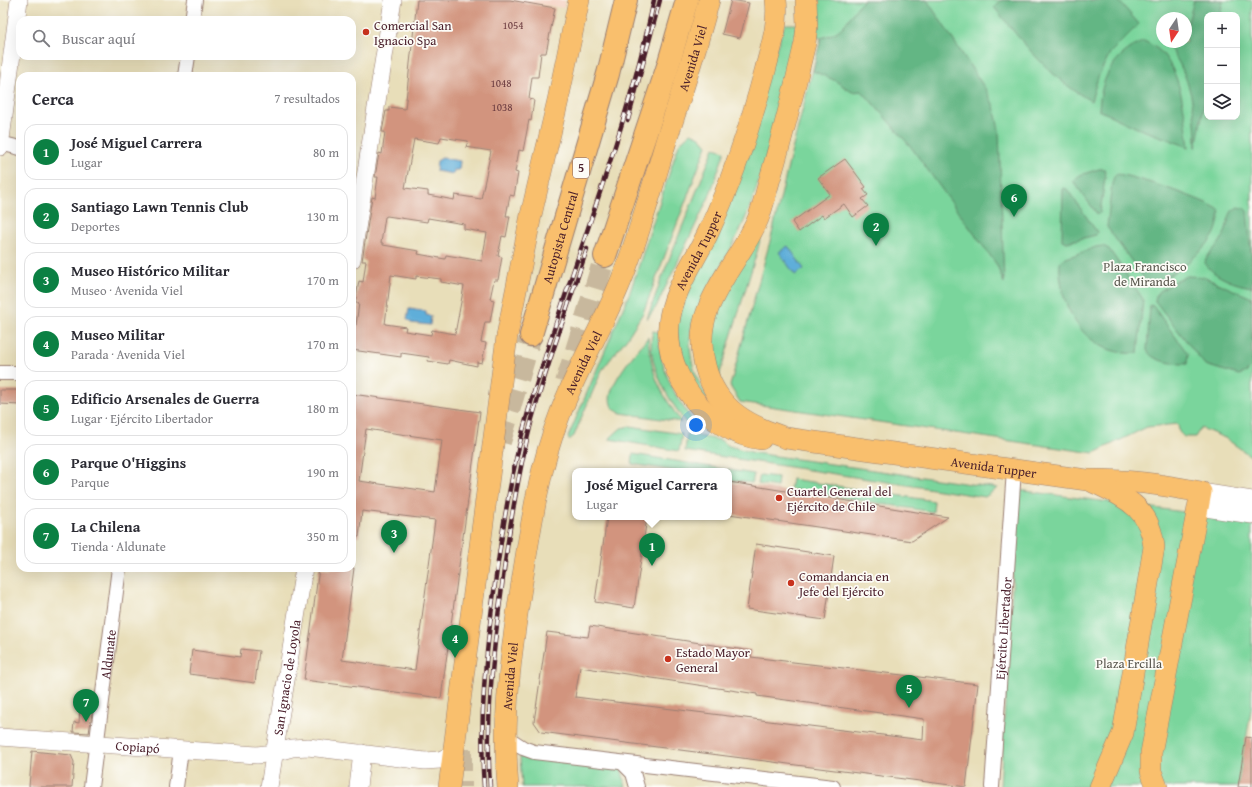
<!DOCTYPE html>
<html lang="es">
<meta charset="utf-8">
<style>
body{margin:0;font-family:"Gentium Book Plus",serif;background:#f2f2f3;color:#2b2b33}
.controls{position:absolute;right:12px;top:12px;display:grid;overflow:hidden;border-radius:8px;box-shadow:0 4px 16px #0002}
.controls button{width:36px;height:36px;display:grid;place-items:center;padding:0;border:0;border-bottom:1px solid #e1e1e2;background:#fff;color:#2b2b33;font:20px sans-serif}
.compass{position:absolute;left:1156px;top:12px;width:36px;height:36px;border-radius:50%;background:#fff;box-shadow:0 4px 16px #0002;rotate:193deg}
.you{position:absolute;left:696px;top:425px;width:14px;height:14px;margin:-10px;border:3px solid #fff;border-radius:50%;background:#1a73e8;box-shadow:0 0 0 6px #1a73e833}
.badge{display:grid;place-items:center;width:26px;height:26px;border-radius:50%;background:#0b8043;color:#fff;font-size:13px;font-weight:700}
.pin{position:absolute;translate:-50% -33px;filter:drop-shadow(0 1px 2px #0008)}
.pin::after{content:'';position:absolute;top:21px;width:14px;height:12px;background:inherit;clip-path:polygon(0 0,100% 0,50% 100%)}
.popup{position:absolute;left:572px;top:468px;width:160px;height:52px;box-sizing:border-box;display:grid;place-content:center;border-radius:8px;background:#fff;filter:drop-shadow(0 1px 3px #0005);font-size:13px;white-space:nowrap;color:#7c7c81}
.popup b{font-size:15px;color:#2b2b33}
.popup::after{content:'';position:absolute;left:50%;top:100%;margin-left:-8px;border:8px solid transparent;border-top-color:#fff}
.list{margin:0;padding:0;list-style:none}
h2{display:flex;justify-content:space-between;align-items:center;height:52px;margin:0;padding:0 16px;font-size:17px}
h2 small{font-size:13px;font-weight:400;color:#7c7c81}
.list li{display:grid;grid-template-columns:26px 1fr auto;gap:12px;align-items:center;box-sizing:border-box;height:56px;margin:0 8px 8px;padding:0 8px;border:1px solid #e1e1e2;border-radius:12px}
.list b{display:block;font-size:15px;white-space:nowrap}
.list p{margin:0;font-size:13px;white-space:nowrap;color:#7c7c81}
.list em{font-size:13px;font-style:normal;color:#7c7c81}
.icon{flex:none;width:22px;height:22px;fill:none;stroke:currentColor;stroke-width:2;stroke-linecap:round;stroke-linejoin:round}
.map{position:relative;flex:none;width:1252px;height:787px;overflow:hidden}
.search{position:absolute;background:#fff;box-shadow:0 4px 16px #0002;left:16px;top:16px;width:340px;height:44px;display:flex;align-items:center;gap:10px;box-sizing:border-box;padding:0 14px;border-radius:12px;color:#7c7c81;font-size:15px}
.panel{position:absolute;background:#fff;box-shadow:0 4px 16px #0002;left:16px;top:72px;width:340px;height:500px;border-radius:12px}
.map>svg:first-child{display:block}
</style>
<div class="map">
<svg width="1252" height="787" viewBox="0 0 1252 787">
<rect width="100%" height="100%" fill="#fdfcf7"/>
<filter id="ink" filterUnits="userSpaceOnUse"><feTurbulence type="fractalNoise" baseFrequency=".025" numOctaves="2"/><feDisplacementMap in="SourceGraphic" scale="8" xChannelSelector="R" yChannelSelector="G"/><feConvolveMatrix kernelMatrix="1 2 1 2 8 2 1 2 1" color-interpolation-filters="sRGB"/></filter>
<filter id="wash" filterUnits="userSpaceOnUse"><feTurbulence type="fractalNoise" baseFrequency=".012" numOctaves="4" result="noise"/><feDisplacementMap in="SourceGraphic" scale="16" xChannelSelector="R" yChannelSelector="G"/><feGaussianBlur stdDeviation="0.9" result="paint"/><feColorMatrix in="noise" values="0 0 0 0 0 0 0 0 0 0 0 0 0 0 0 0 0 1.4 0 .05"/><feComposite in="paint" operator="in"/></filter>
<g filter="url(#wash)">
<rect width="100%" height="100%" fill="#e8deb9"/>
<polygon fill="#f5d2c2" points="511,0 565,0 564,8"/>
<g fill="#7ad59c" stroke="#627a64" fill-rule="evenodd">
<path d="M817 0H1252V457L1225 438 1201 428 1195 437H1184L1179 432 1178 424 1147 427 1094 453 740 402 730 386 772 234 789 162 821 38 816 37ZM1207 15H1237V117H1207ZM1162 18H1186V42H1162Z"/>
<path d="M785 24H797C784 87 771 152 748 212 738 237 725 259 712 282 704 297 694 312 691 329 687 357 696 383 713 405L691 389 675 327Z"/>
<polygon points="691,133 700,137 707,145 643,313 627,338 602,370 580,421 574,436 569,440 568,437 630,292 679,144"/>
<polygon points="714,148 725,151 709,197 656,307 647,319 662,277"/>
<polygon points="767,213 757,252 720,373 720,381 708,348 711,324"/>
<path d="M653 331 658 332C660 366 671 391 691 418L690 423 688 424C683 421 680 414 677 410 663 390 645 355 653 331Z"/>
<path d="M648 337C652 378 659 388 681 422L621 413C589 402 637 352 648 337Z"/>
<polygon points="630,426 682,434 679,451 609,439 621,428"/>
<polygon points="687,434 720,440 729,446 755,453 998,488 985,497 685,451"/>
<polygon points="633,454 754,474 752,483 729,480 729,471 675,471 632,464"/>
<polygon points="760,475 778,477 777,487 758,484"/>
<polygon points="792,479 934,501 933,512 790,489"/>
<polygon points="1018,490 1252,521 1252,705 1238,787 1000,787"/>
<polygon points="520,757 621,768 626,787 522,787"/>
</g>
<g fill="#63b684" stroke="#566a58">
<path d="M864 0H927L986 90 994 106 999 130 1004 283 997 265 911 147 862 91 852 92 834 80 813 71 821 38C849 31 847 15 864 0Z"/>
<path d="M1002 0H1118L1139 24 1110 53 1098 77 1091 101C1051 79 1022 42 994 7Z"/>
<path d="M1194 0H1223L1220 15H1207V89L1196 148C1196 112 1191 75 1168 46L1170 42H1186V30Z"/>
<path d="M1144 41C1152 45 1161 50 1166 58 1183 82 1185 118 1189 147L1137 128 1099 110C1101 77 1113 55 1144 41Z"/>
<polygon points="1099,169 1105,169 1106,171 1100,213 1098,215 1073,181 1080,175"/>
<path d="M1117 174C1131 175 1213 202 1220 211 1219 219 1218 227 1214 235 1205 250 1174 276 1157 281 1152 283 1147 280 1143 277L1107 227 1112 183 1114 177Z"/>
<polygon points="1063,188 1067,189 1097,232 1096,235 1067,242 1062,240"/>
<path d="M1238 207 1244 208 1247 211 1252 261V287C1237 285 1213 277 1205 263 1206 255 1216 248 1220 242 1228 231 1226 221 1232 211Z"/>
<path d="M1103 246 1109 249 1143 299 1138 353C1097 357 1069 325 1062 288 1061 279 1058 268 1061 260L1096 247Z"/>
<polygon points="1187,276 1203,277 1252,298 1252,365 1247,372 1239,375 1205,365 1155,301 1157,293 1177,280"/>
<path d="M1150 305 1153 306 1188 354 1187 364C1175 364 1152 362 1147 350Z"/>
</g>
<g fill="#5eaed9" stroke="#546682">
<polygon points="442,158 460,161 459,170 454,170 453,174 436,171 437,161"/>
<polygon points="788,246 804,269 795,275 779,252"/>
<polygon points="409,309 426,311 426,315 431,316 430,325 411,323 407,319"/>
</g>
<g id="blocks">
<g fill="#d2947e" fill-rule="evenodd">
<path d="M417 0H510L555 8 546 53H541L538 77H532L529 99 534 100 531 121 529 120 523 151 519 150 515 172 518 173 514 196 510 195 506 216H510L506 237 502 236 498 256 502 257 498 280H494L490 299 494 300 490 322H485L481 342 486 343 482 363 477 362V366L449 360 448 364 428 361 429 357 401 353V357L352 350V325H356L359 303H355L359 281 363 282 366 261H362L372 197 375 198 378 177H375L379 153 382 154 385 132H382L386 111H389V107L405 109ZM441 137 468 141 466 147 491 151 481 199 455 195 454 200 428 195V191L405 188 414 139 439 143ZM387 216 427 222 428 218 464 224V229L487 233 482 261 446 255 445 259 418 254 419 251 383 245V243H381L385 217ZM391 275 416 279V276L441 279V282L464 286 455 334 432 330 431 335 405 331 406 327 385 324Z"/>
<polygon points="731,0 749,3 740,38 722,34"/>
<polygon points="845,159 866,187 863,189 868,195 862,199 868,206 853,217 844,204 824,218 822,215 799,232 792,222 830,194 818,178"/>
<polygon points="0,390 20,390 20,405 0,404"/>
<path d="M352 394 480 412 441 698 304 680 319 568H354L342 660 415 670 435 520 362 511 359 537 352 536ZM366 429 442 440 435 492 359 481Z"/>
<polygon points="729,482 948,517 912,541 729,514"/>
<polygon points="607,517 647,517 634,608 595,602"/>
<polygon points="756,544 834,556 825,620 747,609"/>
<path d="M590 626 752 651 751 657 978 684 966 787 541 732 534 722 547 632 588 637ZM580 667 757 694V696L924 719 923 740 575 697Z"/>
<polygon points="241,649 259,651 255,683 189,674 192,650 240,657"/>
<polygon points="80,706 93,707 89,733 73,732 74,722 79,723"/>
<polygon points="1246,737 1252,738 1252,787 1238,787"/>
<polygon points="32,751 71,755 74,762 72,787 29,787"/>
</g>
</g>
</g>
<g filter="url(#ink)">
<use href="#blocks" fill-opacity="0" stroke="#997e72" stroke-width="1"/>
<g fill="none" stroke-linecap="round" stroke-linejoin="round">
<g stroke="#c8b89d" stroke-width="22" stroke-dasharray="22 11" stroke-linecap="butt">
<polyline points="566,383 605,256"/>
<polyline points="500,442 531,335"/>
<polyline points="461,749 461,787"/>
</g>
<defs>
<g id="minor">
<polyline points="192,20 195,0"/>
<polyline points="185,76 188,56"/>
<polyline points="0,143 20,148"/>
<polyline points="0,373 20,373"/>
<polyline points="506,737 523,748 534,752 833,787"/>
<polyline points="623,763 633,773 637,787"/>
<path id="s1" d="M91 787 119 568"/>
<polyline points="176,787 181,750"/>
<path id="s2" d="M992 787 1014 470"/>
</g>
<g id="tertiary">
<polyline points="0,147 19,0"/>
<polyline points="352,260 393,0"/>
<polyline points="1201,492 1252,500"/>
<polyline points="1199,507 1252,515"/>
<path id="s3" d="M0 737 257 755 274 753 292 748 308 747 425 761 440 760 453 754"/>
<path id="s4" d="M269 787 304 568"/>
<polyline points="358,787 362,753"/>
</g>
<g id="primary">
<path id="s5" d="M806 0 807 26 805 43C795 86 784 130 772 172 767 187 764 204 758 219 745 250 720 277 708 309 694 345 705 391 737 415 752 426 769 432 786 438L1087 480C1126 479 1163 485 1201 492L1151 753V771L1157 787"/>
<path id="s6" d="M761 439C709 433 664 377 669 324 672 291 694 263 708 233 732 181 750 127 765 71 771 47 779 25 776 0"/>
<path d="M1093 482C1126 498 1150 507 1154 547L1123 733 1100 787"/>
<polyline points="449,787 507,336 531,215 558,100 579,0"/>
<path id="s7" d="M508 787C502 718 511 650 522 582 531 525 539 468 560 414 579 363 608 318 626 268 642 225 654 181 667 138 682 92 697 47 709 0"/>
</g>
<g id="motorway">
<polyline points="605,256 667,69 687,0"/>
<path id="s8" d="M531 335 608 74 626 0"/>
</g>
</defs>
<use href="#minor" stroke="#997e72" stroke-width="16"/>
<use href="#tertiary" stroke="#997e72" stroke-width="18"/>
<use href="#primary" stroke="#997e72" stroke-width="22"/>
<use href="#motorway" stroke="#997e72" stroke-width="24"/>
<use href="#minor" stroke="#fff" stroke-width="14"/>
<use href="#tertiary" stroke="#fff" stroke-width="17"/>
<use href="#primary" stroke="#f9bf6d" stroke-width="21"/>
<use href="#motorway" stroke="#f9bf6d" stroke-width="22"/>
<defs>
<g id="rail">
<polyline points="628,120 660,0"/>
<path d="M484 787C479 718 486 652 495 584 503 525 512 466 529 409 569 272 625 140 654 0"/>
<path d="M490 787C486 722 492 659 501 594 508 535 517 477 532 419 548 362 568 306 587 249"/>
</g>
</defs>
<use href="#rail" stroke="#4a1f2b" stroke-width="4.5"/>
<use href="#rail" stroke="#fdfcf7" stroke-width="3" stroke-dasharray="9" stroke-linecap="butt"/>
</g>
</g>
<g fill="#c8321e" stroke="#fdfcf7" stroke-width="1.5">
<circle cx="366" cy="32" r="4"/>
<circle cx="779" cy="498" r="4"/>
<circle cx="791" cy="583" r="4"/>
<circle cx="668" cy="659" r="4"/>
</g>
<g text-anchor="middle" stroke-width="3.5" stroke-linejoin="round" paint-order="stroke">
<g font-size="11" fill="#6c3c40">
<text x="513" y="29">1054</text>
<text x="501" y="87">1048</text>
<text x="502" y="111">1038</text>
</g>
<rect fill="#fdfcf7" stroke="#806168" stroke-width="1" x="573" y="158" width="16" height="20" rx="3"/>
<g font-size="12" font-weight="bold" fill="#4a1f2b">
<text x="581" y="172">5</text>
</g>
<g font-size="13" fill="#4a1f2b" stroke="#fdfcf7" text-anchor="start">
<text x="374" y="30">Comercial San<tspan x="374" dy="15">Ignacio Spa</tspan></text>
<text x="787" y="496">Cuartel General del<tspan x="787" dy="15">Ejército de Chile</tspan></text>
<text x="799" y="581">Comandancia en<tspan x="799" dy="15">Jefe del Ejército</tspan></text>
<text x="676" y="657">Estado Mayor<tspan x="676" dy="15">General</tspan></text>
</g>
<g font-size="13" fill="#4a1f2b" stroke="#fdfcf7">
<text dy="5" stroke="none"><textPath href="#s7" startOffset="759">Avenida Viel</textPath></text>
<text dy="5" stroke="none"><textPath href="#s8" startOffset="102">Autopista Central</textPath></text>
<text dy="5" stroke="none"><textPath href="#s6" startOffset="241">Avenida Tupper</textPath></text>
<text dy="5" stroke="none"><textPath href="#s7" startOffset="435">Avenida Viel</textPath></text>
<text dy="5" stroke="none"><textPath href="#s5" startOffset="710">Avenida Tupper</textPath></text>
<text dy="5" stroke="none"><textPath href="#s2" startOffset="159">Ejército Libertador</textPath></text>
<text dy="5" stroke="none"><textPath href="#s1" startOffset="134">Aldunate</textPath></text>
<text dy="5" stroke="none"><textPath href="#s7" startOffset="111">Avenida Viel</textPath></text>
<text dy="5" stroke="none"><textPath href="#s4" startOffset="111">San Ignacio de Loyola</textPath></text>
<text dy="5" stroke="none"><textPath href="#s3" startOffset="138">Copiapó</textPath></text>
</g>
<g font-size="13" fill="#58564d" stroke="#fdfcf7">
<text x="1145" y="271">Plaza Francisco<tspan x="1145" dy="15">de Miranda</tspan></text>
<text x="1129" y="668">Plaza Ercilla</text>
</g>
</g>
</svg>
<div class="controls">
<button>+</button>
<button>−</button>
<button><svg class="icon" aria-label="layers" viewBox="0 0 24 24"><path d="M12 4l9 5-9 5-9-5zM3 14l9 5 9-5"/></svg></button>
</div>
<svg class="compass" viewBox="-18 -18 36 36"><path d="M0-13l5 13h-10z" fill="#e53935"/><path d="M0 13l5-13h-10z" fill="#7c7c81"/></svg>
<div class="you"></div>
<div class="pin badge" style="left:652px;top:566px">1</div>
<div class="popup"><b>José Miguel Carrera</b>Lugar</div>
<div class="pin badge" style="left:876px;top:246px">2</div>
<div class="pin badge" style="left:394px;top:553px">3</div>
<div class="pin badge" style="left:455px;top:658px">4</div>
<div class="pin badge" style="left:909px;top:708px">5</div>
<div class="pin badge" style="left:1014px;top:217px">6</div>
<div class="pin badge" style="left:86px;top:722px">7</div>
<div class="search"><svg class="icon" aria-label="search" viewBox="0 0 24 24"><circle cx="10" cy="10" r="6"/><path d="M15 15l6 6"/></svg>Buscar aquí</div>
<section class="panel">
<h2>Cerca<small>7 resultados</small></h2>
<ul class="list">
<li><span class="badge">1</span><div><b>José Miguel Carrera</b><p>Lugar</p></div><em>80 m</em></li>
<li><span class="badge">2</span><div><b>Santiago Lawn Tennis Club</b><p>Deportes</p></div><em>130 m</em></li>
<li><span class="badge">3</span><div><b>Museo Histórico Militar</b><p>Museo · Avenida Viel</p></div><em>170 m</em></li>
<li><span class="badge">4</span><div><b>Museo Militar</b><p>Parada · Avenida Viel</p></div><em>170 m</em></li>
<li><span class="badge">5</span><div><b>Edificio Arsenales de Guerra</b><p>Lugar · Ejército Libertador</p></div><em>180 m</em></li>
<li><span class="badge">6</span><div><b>Parque O'Higgins</b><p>Parque</p></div><em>190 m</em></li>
<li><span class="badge">7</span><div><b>La Chilena</b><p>Tienda · Aldunate</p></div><em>350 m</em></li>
</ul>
</section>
</div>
